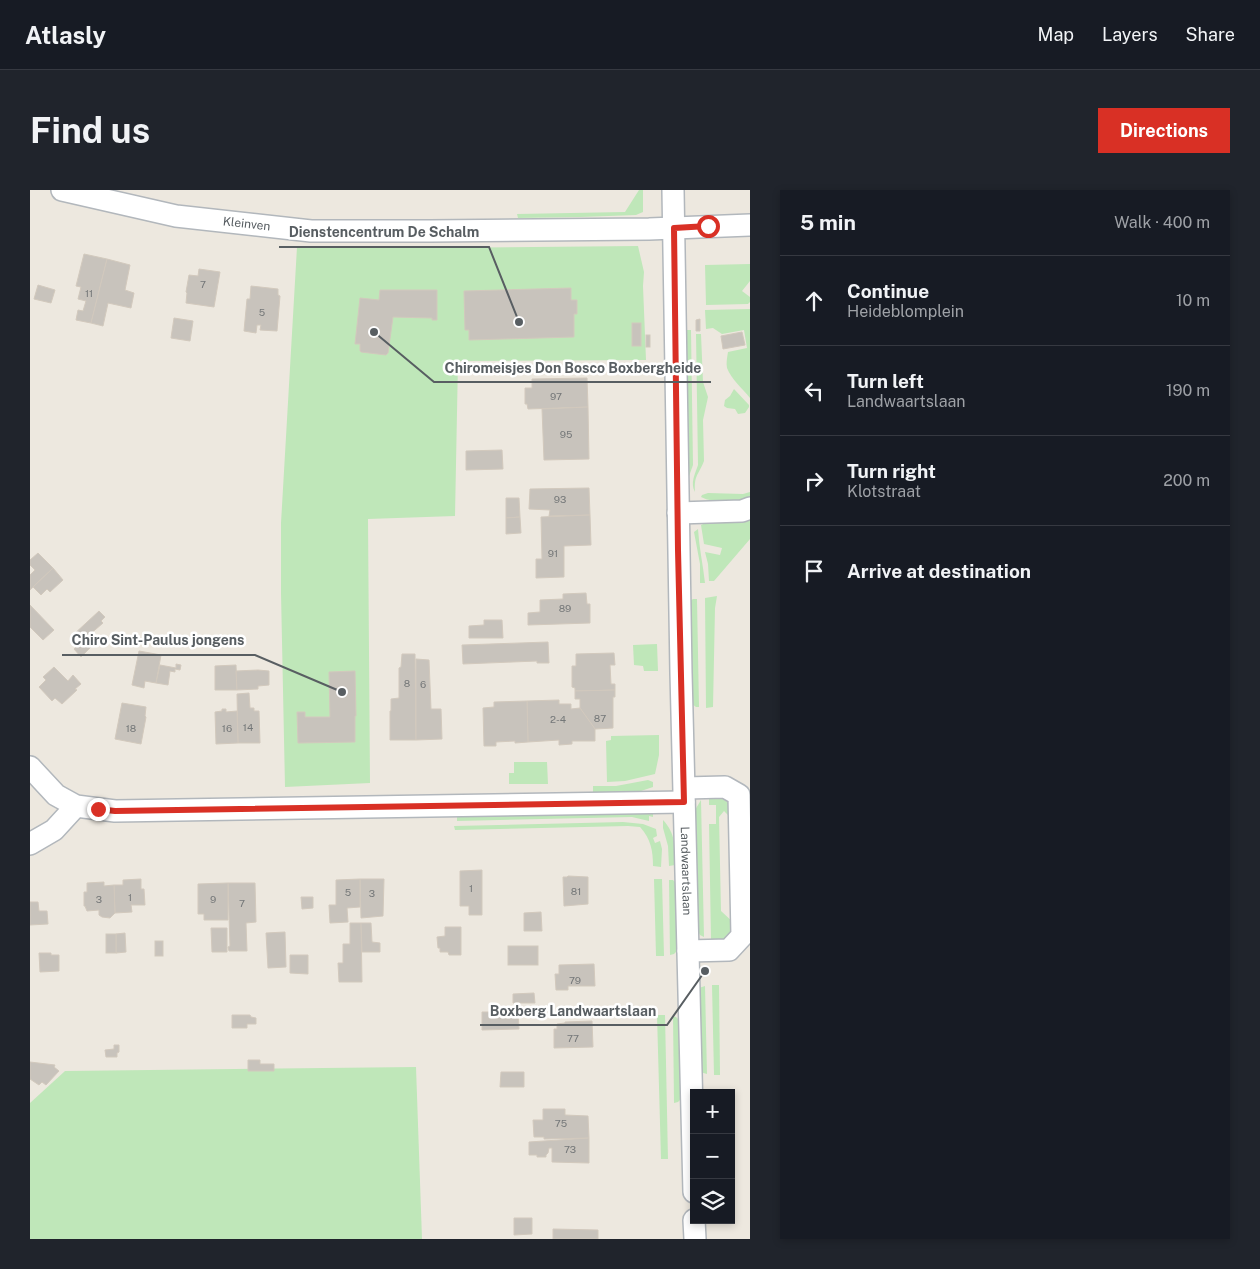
<!DOCTYPE html>
<meta charset="utf-8">
<style>
body{margin:0;font-family:"Public Sans",sans-serif;background:#20242c;color:#f1f3f6}
.controls{position:absolute;right:15px;bottom:15px;display:grid;overflow:hidden;border-radius:0px;box-shadow:0 2px 8px #0003}
.controls button{width:45px;height:45px;display:grid;place-items:center;padding:0;border:0;border-bottom:1px solid #363941;background:#171b24;color:#f1f3f6;font:25px sans-serif}
.stop{position:absolute;width:15px;height:15px;margin:-11px;border:4px solid #d93025;border-radius:50%;background:#fff}
.stop.end{background:#d93025;border-color:#fff;box-shadow:0 1px 5px #0008}
.list{margin:0;padding:0;list-style:none}
h2{display:flex;justify-content:space-between;align-items:center;height:65px;margin:0;padding:0 20px;font-size:21px}
h2 small{font-size:16px;font-weight:400;color:#9ea1a6}
.list li{display:grid;grid-template-columns:32px 1fr auto;gap:15px;align-items:center;box-sizing:border-box;height:90px;padding:0 20px;border-top:1px solid #363941}
.list b{display:block;font-size:19px;white-space:nowrap}
.list p{margin:0;font-size:16px;white-space:nowrap;color:#9ea1a6}
.list em{font-size:16px;font-style:normal;color:#9ea1a6}
.icon{flex:none;width:28px;height:28px;fill:none;stroke:currentColor;stroke-width:2;stroke-linecap:round;stroke-linejoin:round}
.map{position:relative;flex:none;width:720px;height:1049px;overflow:hidden;border-radius:0px}
header{display:flex;align-items:center;gap:30px;box-sizing:border-box;height:70px;padding:0 25px;background:#171b24;border-bottom:1px solid #363941}
header strong{font-size:24px}
nav{display:flex;gap:28px;margin-inline-start:auto;font-size:18px}
.intro{display:flex;align-items:center;justify-content:space-between;box-sizing:border-box;height:120px;padding:0 30px}
h1{margin:0;font-size:35px}
.button{padding:12px 22px;border-radius:0px;background:#d93025;color:#fff;font-size:18px;font-weight:700}
main{display:flex;gap:30px;padding:0 30px}
aside{flex:1;background:#171b24;border-radius:0px;box-shadow:0 2px 8px #0003}
.map>svg:first-child{display:block}
</style>
<header>
<strong>Atlasly</strong>
<nav><a>Map</a><a>Layers</a><a>Share</a></nav>
</header>
<div class="intro"><h1>Find us</h1><a class="button">Directions</a></div>
<main>
<div class="map">
<svg width="720" height="1049" viewBox="0 0 720 1049">
<rect width="100%" height="100%" fill="#ede8df"/>
<g fill="#bfe7b9">
<polygon points="609,0 613,0 613,22 606,25 551,27 488,28 487,24 595,22"/>
<polygon points="608,56 614,82 613,96 616,170 428,171 425,326 338,329 340,593 255,597 251,403 251,333 267,57 391,58"/>
<polygon points="720,74 720,91 712,101 720,107 720,112 718,114 676,115 675,75"/>
<path d="M720 119V208C713 199 701 189 697 178 696 173 697 168 698 162L717 158 714 140 692 144 683 138 676 139 675 120Z"/>
<polygon points="654,140 661,140 663,275 658,289"/>
<path d="M666 144H671L673 192 678 207 673 230 674 271C668 286 664 285 665 302 660 293 665 284 668 275Z"/>
<polygon points="704,199 719,215 719,217 715,223 708,224 705,219 697,218 694,216 695,210 700,206"/>
<path d="M720 302V308C705 312 685 314 671 307L672 305 678 303 713 304Z"/>
<path d="M720 330V349L684 391H679L678 374 675 362 690 365 692 358 674 354 671 335C687 328 704 333 720 330Z"/>
<path d="M668 339C669 357 673 375 675 393H670V374L664 342Z"/>
<polygon points="687,406 685,418 683,517 676,518 675,408"/>
<polygon points="663,409 667,409 669,517 666,517 662,514 660,411"/>
<polygon points="627,454 628,481 614,481 613,476 604,475 603,455"/>
<polygon points="629,545 629,565 625,584 595,591 577,592 576,551 581,550 581,546"/>
<polygon points="484,572 517,572 518,594 479,594 479,583 484,583"/>
<polygon points="618,590 623,592 623,597 608,602 563,603 563,596 586,596"/>
<polygon points="688,607 696,611 704,618 703,630 694,621 689,627 691,721 705,734 700,747 692,750 681,749 679,634 686,634 686,615 679,615 679,609"/>
<polygon points="671,610 674,747 670,745 666,737 665,620"/>
<polygon points="611,621 623,624 623,627 619,626 619,631 602,627 427,631 427,624"/>
<path d="M633 630C646 644 645 657 645 675L639 676 638 656 633 638Z"/>
<path d="M593 632 613 634 626 639 627 646 623 648 625 653 630 651 632 659 631 677 623 676C623 661 621 649 610 637L598 636 425 640 424 636Z"/>
<polygon points="624,689 632,689 634,766 626,766"/>
<polygon points="639,690 643,690 645,692 647,761 644,764 640,765"/>
<polygon points="682,795 689,795 690,885 684,885"/>
<polygon points="675,796 677,884 670,882 669,798"/>
<polygon points="627,825 635,825 638,969 631,969"/>
<polygon points="643,826 646,827 649,830 651,909 648,912 644,913"/>
<polygon points="386,877 392,1049 0,1049 0,913 35,881"/>
</g>
<g fill="#c8c3bc" stroke="#d2c9bd">
<polygon points="54,64 77,69 61,133 46,130 48,120 53,121 56,111 48,109 51,97 46,96"/>
<polygon points="77,69 100,75 95,100 104,103 101,118 78,113 73,136 61,133"/>
<polygon points="169,79 190,82 184,117 156,113 157,103 156,102 159,85 168,86"/>
<polygon points="8,95 25,100 21,113 4,109"/>
<polygon points="221,96 248,99 248,105 250,106 247,141 230,140 231,135 227,135 226,143 214,141 217,109 220,109"/>
<polygon points="541,98 541,110 547,110 547,124 544,124 544,147 439,150 439,140 435,140 434,101"/>
<polygon points="350,100 407,100 407,130 402,130 402,128 363,127 358,163 356,165 331,162 330,161 330,154 325,154 330,108 349,110"/>
<polygon points="144,128 163,131 160,151 141,148"/>
<polygon points="670,129 670,141 666,141 666,130"/>
<rect x="602" y="133" width="9" height="23"/>
<polygon points="712,142 715,155 693,159 691,146"/>
<rect x="616" y="145" width="4" height="12"/>
<polygon points="557,188 558,217 498,219 497,214 495,214 495,198 502,198 502,189"/>
<polygon points="558,217 559,269 514,270 512,219"/>
<polygon points="472,260 473,279 436,280 436,261"/>
<polygon points="559,298 560,325 519,326 520,320 499,319 500,299"/>
<polygon points="476,308 489,308 490,327 476,328"/>
<polygon points="560,325 561,355 534,356 534,387 506,388 506,369 512,369 511,327"/>
<polygon points="490,327 491,343 476,344 476,328"/>
<polygon points="8,363 23,378 0,400 0,385 5,380 0,375 0,370"/>
<polygon points="23,378 33,390 20,402 17,399 11,405 3,397"/>
<polygon points="556,403 557,414 560,414 560,433 498,435 498,423 510,422 510,410 533,409 533,404"/>
<polygon points="0,415 24,440 13,450 0,437"/>
<polygon points="69,421 75,427 71,431 73,433 58,446 65,453 51,467 44,459 49,454 42,446"/>
<polygon points="454,430 472,430 473,448 439,448 439,436 454,435"/>
<polygon points="518,452 519,473 507,473 507,471 433,474 432,455"/>
<polygon points="109,461 131,465 126,493 115,491 114,498 102,495"/>
<polygon points="584,463 585,475 580,475 581,494 585,494 585,500 545,501 545,498 542,497 542,476 546,476 546,464"/>
<polygon points="372,464 385,464 386,550 360,550 360,521 361,521 361,509 369,508 369,478 371,477"/>
<polygon points="386,469 399,470 401,519 411,519 412,549 386,550"/>
<polygon points="146,474 151,475 150,480 145,479 145,482 140,481 138,495 126,493 130,475 146,478"/>
<polygon points="206,475 207,500 185,500 185,476"/>
<polygon points="24,477 38,491 43,485 51,494 45,499 47,500 32,514 25,508 22,511 9,497 16,490 13,487"/>
<polygon points="228,480 239,481 239,495 228,496 228,499 207,500 206,481"/>
<polygon points="325,481 326,526 325,526 325,552 268,553 267,522 275,522 275,527 300,527 299,482"/>
<polygon points="585,500 585,507 583,507 583,538 565,539 550,518 550,509 545,509 545,501"/>
<polygon points="219,503 220,518 224,518 224,521 229,521 230,553 208,553 207,504"/>
<polygon points="529,510 529,514 541,514 541,519 550,518 565,539 565,551 542,551 542,554 529,555 529,550 498,552 497,511"/>
<polygon points="497,511 498,552 485,553 485,551 466,552 466,556 454,556 453,518 464,517 464,512"/>
<polygon points="92,513 116,517 115,526 116,527 111,554 85,549"/>
<polygon points="192,519 196,519 196,522 207,521 208,553 186,554 185,522 192,521"/>
<polygon points="452,680 452,725 439,725 439,716 430,716 430,681"/>
<polygon points="538,686 558,687 558,714 534,716 533,687 537,687"/>
<polygon points="111,689 111,699 114,699 115,715 101,715 102,722 85,723 84,695 93,695 93,690"/>
<polygon points="330,689 354,689 353,726 331,728"/>
<polygon points="330,689 330,717 317,718 318,732 300,733 299,715 306,715 306,690"/>
<polygon points="74,692 74,696 84,695 85,723 80,728 72,727 69,725 69,720 57,721 55,716 54,716 54,702 57,702 57,693"/>
<polygon points="198,693 225,693 226,732 216,733 217,761 199,761 198,757 200,756"/>
<polygon points="198,693 198,730 174,730 174,724 168,724 168,694"/>
<polygon points="271,707 283,707 283,718 272,719"/>
<polygon points="0,712 8,712 9,721 17,721 18,734 0,735"/>
<polygon points="511,722 512,741 494,741 494,723"/>
<polygon points="320,733 331,733 332,792 309,792 308,773 313,773 313,754 320,754"/>
<polygon points="331,733 341,733 342,752 350,753 350,762 332,762"/>
<polygon points="415,737 431,737 431,765 419,765 418,762 410,762 410,758 408,758 407,747 415,746"/>
<polygon points="181,738 197,738 197,762 182,762"/>
<polygon points="255,742 256,777 238,778 236,743"/>
<polygon points="95,743 96,762 86,763 86,744"/>
<rect x="76" y="744" width="10" height="19"/>
<rect x="125" y="751" width="8" height="15"/>
<rect x="478" y="756" width="30" height="19"/>
<polygon points="9,763 21,763 21,765 29,765 29,781 10,782"/>
<polygon points="260,765 278,765 278,784 260,783"/>
<polygon points="564,774 565,796 538,796 538,800 526,800 525,784 529,784 529,775"/>
<polygon points="504,803 505,813 483,813 483,804"/>
<polygon points="452,822 488,822 489,839 452,840"/>
<polygon points="202,825 220,825 221,827 226,828 226,834 217,834 217,838 202,838"/>
<polygon points="562,831 563,857 524,858 524,839 527,839 527,834 535,833 535,832"/>
<polygon points="84,855 89,855 89,862 87,863 87,867 76,867 75,860 84,859"/>
<polygon points="218,870 230,870 230,874 244,874 244,881 218,881"/>
<polygon points="0,872 25,875 24,877 29,881 16,895 12,892 9,895 0,889"/>
<polygon points="471,882 494,882 494,897 470,897"/>
<polygon points="513,919 535,919 535,925 558,926 559,948 514,949 514,947 504,947 503,930 513,930"/>
<polygon points="559,948 559,973 522,972 522,958 519,958 518,963 516,965 516,967 507,967 507,965 499,965 499,952"/>
<polygon points="484,1028 502,1028 502,1044 484,1045"/>
<polygon points="523,1039 568,1040 568,1049 523,1049"/>
</g>
<g fill="none" stroke-linecap="round" stroke-linejoin="round">
<defs>
<g id="minor">
<path id="s1" d="M32 0 146 26 281 41H400L619 39 720 35"/>
<path id="s2" d="M643 0 651 483 664 1002"/>
<polyline points="648,323 712,321 720,318"/>
<polyline points="0,577 26,605 46,616 85,621 654,612"/>
<polyline points="655,598 695,597 709,605 712,746 699,760 658,761"/>
<polyline points="0,654 24,640 46,616"/>
<polyline points="664,1030 665,1049"/>
</g>
</defs>
<use href="#minor" stroke="#b2b7bc" stroke-width="24"/>
<use href="#minor" stroke="#fff" stroke-width="21"/>
</g>
<g fill="none" stroke-linecap="round" stroke-linejoin="round">
<polyline stroke="#d93025" stroke-width="6" points="68,619 85,621 654,612 648,360 644,38 678,36"/>
</g>
<g text-anchor="middle" stroke-width="5" stroke-linejoin="round" paint-order="stroke">
<g font-size="10" fill="#747778">
<text x="173" y="98">7</text>
<text x="59" y="107">11</text>
<text x="232" y="126">5</text>
<text x="526" y="210">97</text>
<text x="536" y="248">95</text>
<text x="530" y="313">93</text>
<text x="523" y="367">91</text>
<text x="535" y="422">89</text>
<text x="377" y="497">8</text>
<text x="393" y="498">6</text>
<text x="570" y="532">87</text>
<text x="528" y="533">2-4</text>
<text x="218" y="541">14</text>
<text x="101" y="542">18</text>
<text x="197" y="542">16</text>
<text x="441" y="702">1</text>
<text x="546" y="705">81</text>
<text x="318" y="706">5</text>
<text x="342" y="707">3</text>
<text x="100" y="711">1</text>
<text x="69" y="713">3</text>
<text x="183" y="713">9</text>
<text x="212" y="717">7</text>
<text x="545" y="794">79</text>
<text x="543" y="852">77</text>
<text x="531" y="937">75</text>
<text x="540" y="963">73</text>
</g>
<g font-size="12" fill="#585e62" stroke="#fff">
<text dy="4" stroke="none"><textPath href="#s1" startOffset="188">Kleinven</textPath></text>
<text dy="4" stroke="none"><textPath href="#s2" startOffset="681">Landwaartslaan</textPath></text>
</g>
</g>
<path fill="none" stroke="#585e62" stroke-width="2" d="M489 132L459 57H249M344 142L404 192H681M312 502L225 465H32M675 781L637 835H450"/>
<g fill="#585e62" stroke="#fff" stroke-width="2">
<circle cx="489" cy="132" r="5"/>
<circle cx="344" cy="142" r="5"/>
<circle cx="312" cy="502" r="5"/>
<circle cx="675" cy="781" r="5"/>
</g>
<g font-size="14" text-anchor="middle" font-weight="bold" fill="#585e62" stroke="#fff" stroke-width="5" stroke-linejoin="round" paint-order="stroke">
<text x="354" y="47">Dienstencentrum De Schalm</text>
<text x="543" y="183">Chiromeisjes Don Bosco Boxbergheide</text>
<text x="128" y="455">Chiro Sint-Paulus jongens</text>
<text x="543" y="826">Boxberg Landwaartslaan</text>
</g>
</svg>
<div class="controls">
<button>+</button>
<button>−</button>
<button><svg class="icon" aria-label="layers" viewBox="0 0 24 24"><path d="M12 4l9 5-9 5-9-5zM3 14l9 5 9-5"/></svg></button>
</div>
<div class="stop" style="left:678px;top:36px"></div>
<div class="stop end" style="left:68px;top:619px"></div>
</div>
<aside>
<h2>5 min<small>Walk · 400 m</small></h2>
<ul class="list">
<li><svg class="icon" aria-label="ahead" viewBox="0 0 24 24"><path d="M12 20V5M6 11l6-6 6 6"/></svg><div><b>Continue</b><p>Heideblomplein</p></div><em>10 m</em></li>
<li><svg class="icon" aria-label="left" viewBox="0 0 24 24"><path d="M17 20v-9H6M10 6l-5 5 5 5"/></svg><div><b>Turn left</b><p>Landwaartslaan</p></div><em>190 m</em></li>
<li><svg class="icon" aria-label="right" viewBox="0 0 24 24"><path d="M7 20v-9h11M14 6l5 5-5 5"/></svg><div><b>Turn right</b><p>Klotstraat</p></div><em>200 m</em></li>
<li><svg class="icon" aria-label="arrive" viewBox="0 0 24 24"><path d="M6 21V4h12l-3 4 3 4H6"/></svg><div><b>Arrive at destination</b></div></li>
</ul>
</aside>
</main>
